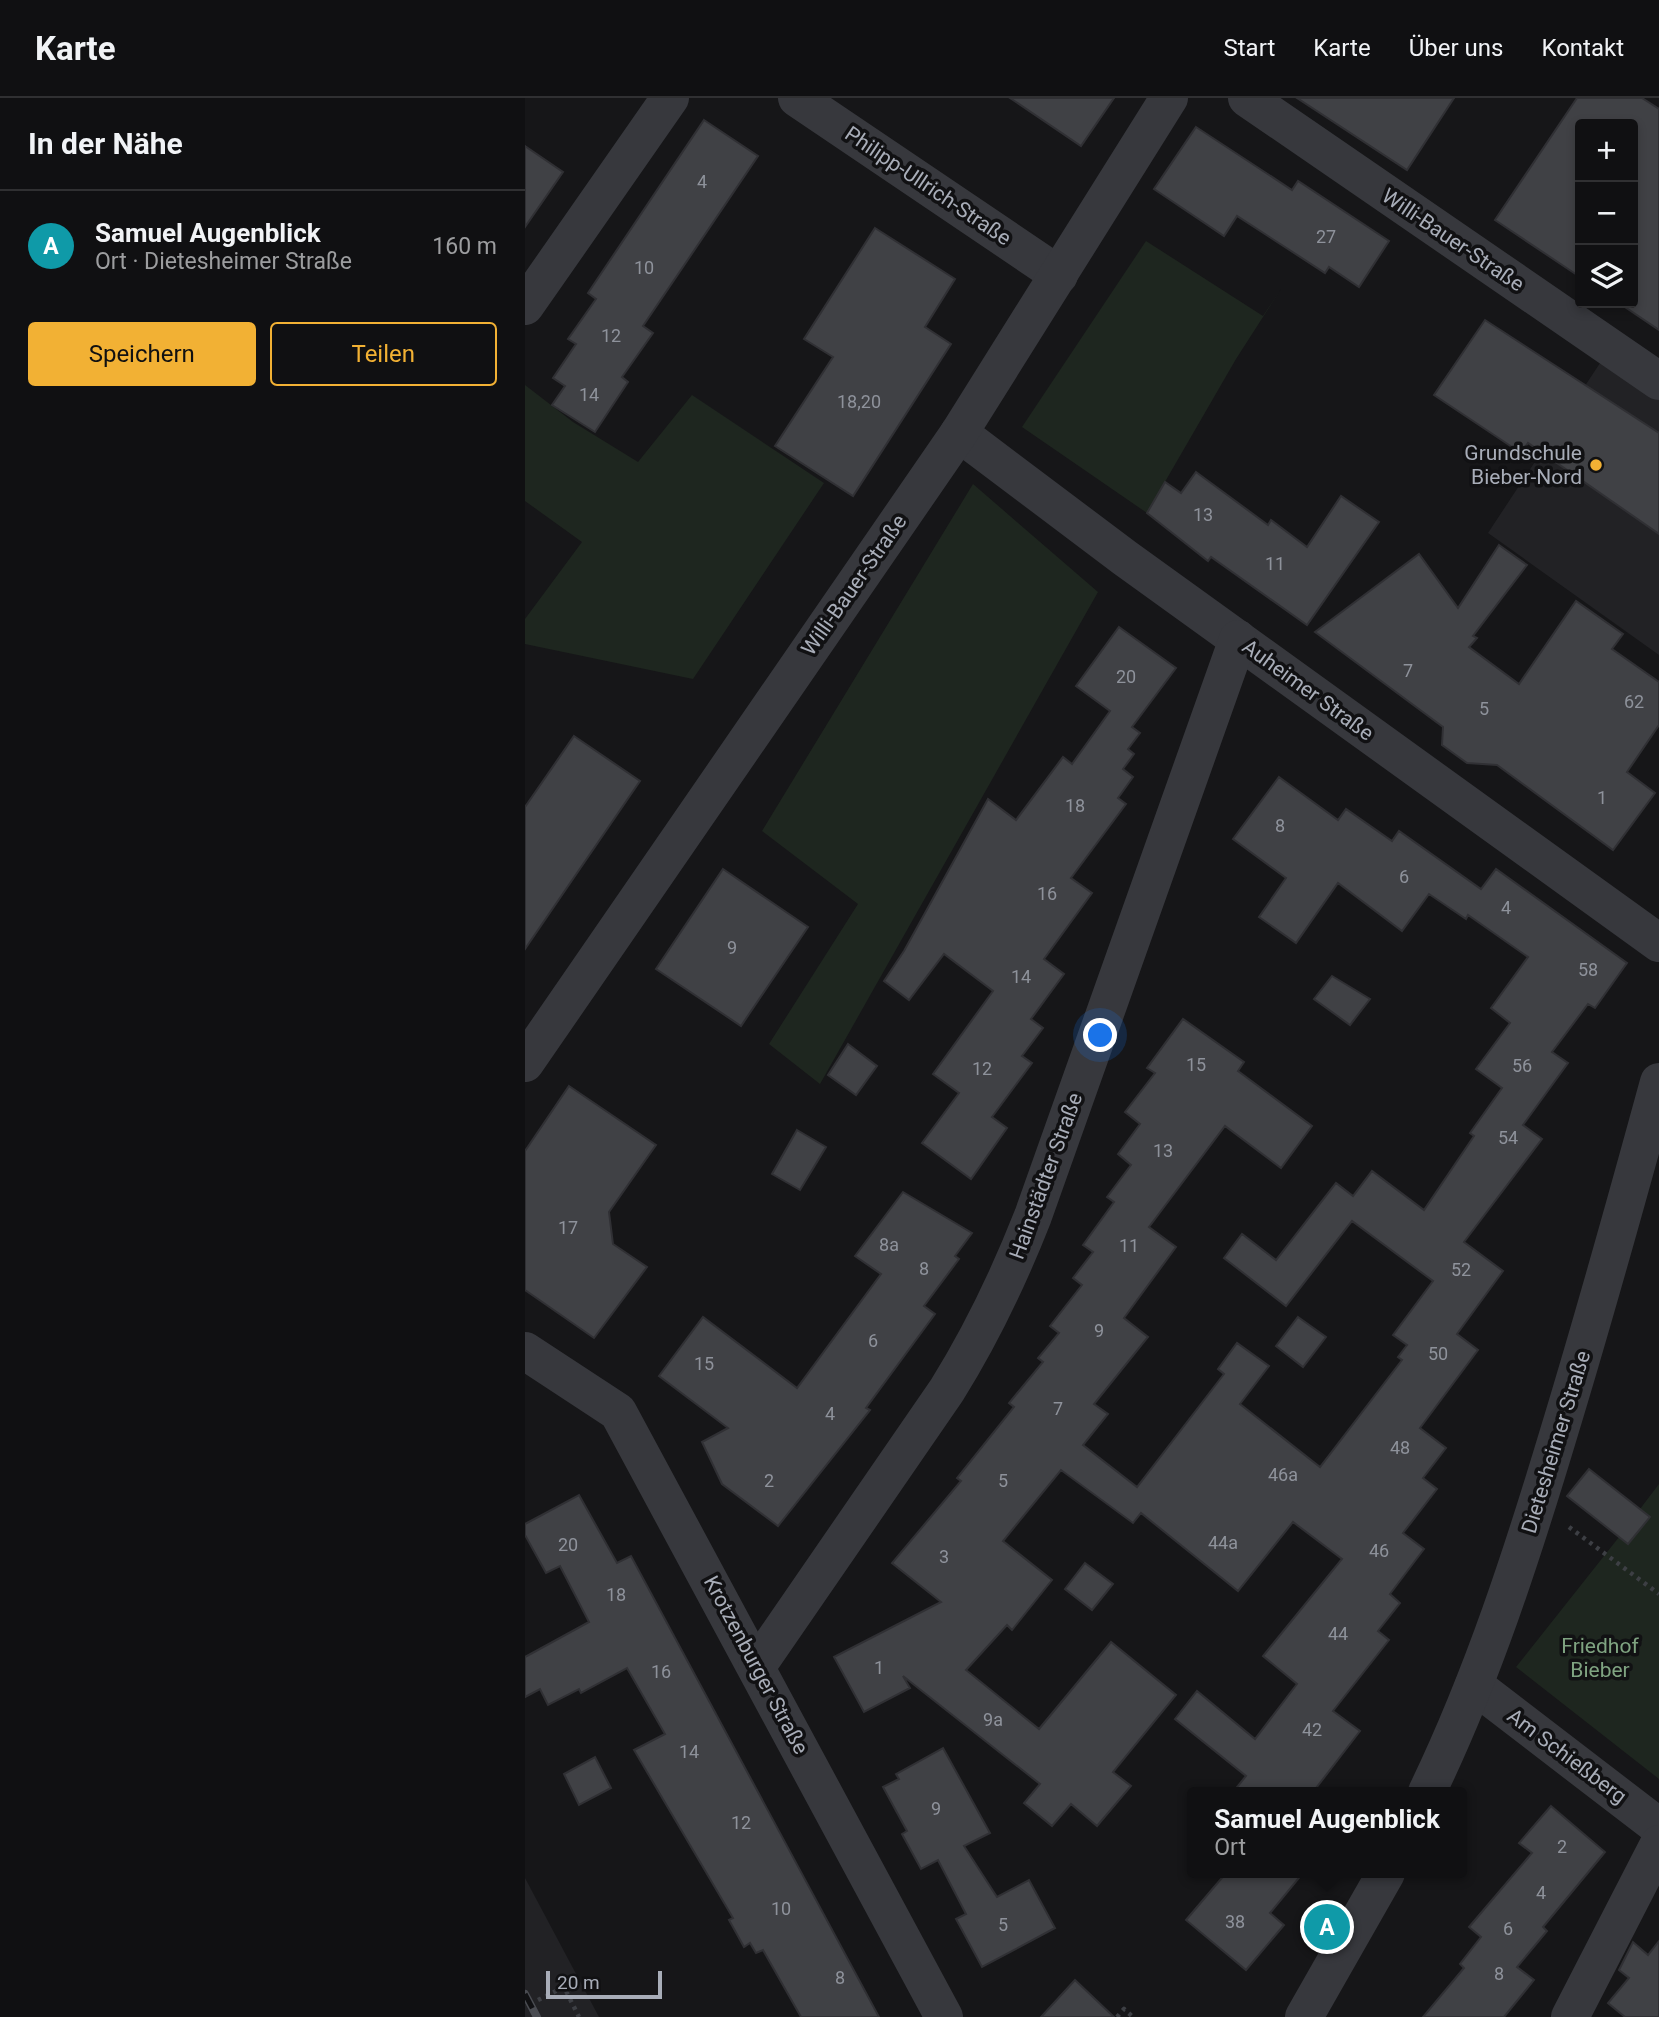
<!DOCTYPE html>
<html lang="de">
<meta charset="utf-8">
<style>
body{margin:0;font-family:Roboto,sans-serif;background:#1e1e20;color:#f1f3f6}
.controls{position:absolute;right:21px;top:21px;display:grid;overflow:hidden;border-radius:7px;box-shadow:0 4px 10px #0003}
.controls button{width:63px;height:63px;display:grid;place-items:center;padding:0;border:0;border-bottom:2px solid #303032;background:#101012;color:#f1f3f6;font:35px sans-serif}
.scale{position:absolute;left:21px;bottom:18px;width:116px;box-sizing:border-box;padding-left:7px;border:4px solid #a8adb8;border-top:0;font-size:19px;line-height:24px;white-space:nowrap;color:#a8adb8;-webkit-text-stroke:5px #111113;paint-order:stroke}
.you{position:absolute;left:576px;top:938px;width:24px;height:24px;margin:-18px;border:5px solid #fff;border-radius:50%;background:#1a73e8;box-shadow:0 0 0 10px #1a73e833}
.badge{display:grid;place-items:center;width:46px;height:46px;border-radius:50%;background:#f2b134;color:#fff;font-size:23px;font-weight:700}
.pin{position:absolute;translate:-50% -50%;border:4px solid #fff;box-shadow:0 2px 7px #0006}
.popup{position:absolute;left:662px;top:1689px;width:280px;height:91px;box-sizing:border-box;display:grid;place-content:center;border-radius:7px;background:#101012;filter:drop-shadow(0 2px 5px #0005);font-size:23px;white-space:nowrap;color:#9c9d9f}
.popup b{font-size:26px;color:#f1f3f6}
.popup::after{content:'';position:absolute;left:50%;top:100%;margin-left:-14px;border:14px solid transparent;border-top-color:#101012}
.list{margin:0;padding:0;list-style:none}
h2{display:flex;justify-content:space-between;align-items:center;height:91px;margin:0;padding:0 28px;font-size:30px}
h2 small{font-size:23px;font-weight:400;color:#9c9d9f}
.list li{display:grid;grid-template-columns:46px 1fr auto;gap:21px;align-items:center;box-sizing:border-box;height:112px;padding:0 28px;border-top:2px solid #303032}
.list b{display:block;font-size:26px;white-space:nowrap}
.list p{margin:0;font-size:23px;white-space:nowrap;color:#9c9d9f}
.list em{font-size:23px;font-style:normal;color:#9c9d9f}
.actions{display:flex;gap:14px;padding:21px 28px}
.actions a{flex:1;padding:16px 0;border:2px solid #f2b134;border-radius:7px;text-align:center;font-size:24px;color:#f2b134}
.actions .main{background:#f2b134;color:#111}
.icon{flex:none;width:38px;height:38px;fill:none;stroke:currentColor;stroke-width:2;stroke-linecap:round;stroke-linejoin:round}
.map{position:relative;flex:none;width:1134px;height:1919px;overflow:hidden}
header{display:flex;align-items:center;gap:42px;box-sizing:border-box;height:98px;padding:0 35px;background:#101012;border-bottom:2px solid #303032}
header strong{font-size:33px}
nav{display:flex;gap:38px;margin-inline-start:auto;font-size:24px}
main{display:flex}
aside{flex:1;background:#101012}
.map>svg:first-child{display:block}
</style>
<header>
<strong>Karte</strong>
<nav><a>Start</a><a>Karte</a><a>Über uns</a><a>Kontakt</a></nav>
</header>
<main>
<aside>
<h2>In der Nähe<small></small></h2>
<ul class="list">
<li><span class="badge" style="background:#0f9aa8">A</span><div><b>Samuel Augenblick</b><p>Ort · Dietesheimer Straße</p></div><em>160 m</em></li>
</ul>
<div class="actions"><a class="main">Speichern</a><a>Teilen</a></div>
</aside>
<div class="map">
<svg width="1134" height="1919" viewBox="0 0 1134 1919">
<rect width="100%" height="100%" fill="#161618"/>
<g fill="#222225">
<polygon points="1079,259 1134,298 1134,557 963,435"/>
<polygon points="0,1780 74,1919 0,1919"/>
</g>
<g fill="#1e261f">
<polygon points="621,143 738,218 756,191 711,261 622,415 497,329"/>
<polygon points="0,287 48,324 113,364 167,297 299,385 168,581 0,546 0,521 57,444 0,403"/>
<polygon points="448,386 573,494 295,986 244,946 333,806 237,733"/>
<polygon points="1134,1386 1134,1681 991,1569 1094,1439 1104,1445 1124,1419 1115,1411"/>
</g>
<g fill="#404145" stroke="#303034" stroke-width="2">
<polygon points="485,0 589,0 556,48"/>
<polygon points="772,0 929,0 882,72"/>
<polygon points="1052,0 1117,0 1134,11 1134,232 1094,205 1108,205 1108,26 1055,26 1055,179 970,122"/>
<polygon points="179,22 233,58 118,228 128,235 97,279 103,284 70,334 27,307 40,288 28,280 51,246 43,241 71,201 63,195"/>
<polygon points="671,29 767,92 773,83 864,143 834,189 804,169 800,175 712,118 699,138 629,91"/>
<polygon points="0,48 38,74 0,129"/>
<polygon points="350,130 430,181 400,229 426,246 328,398 250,348 308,259 279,241"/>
<polygon points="960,222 1134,335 1134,436 1003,345 996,355 909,297"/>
<polygon points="671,374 743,427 746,422 782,449 816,398 854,424 782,527 686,459 683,463 622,415 640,384 656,395"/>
<polygon points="974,447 1002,467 948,538 952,540 944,549 994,586 1051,503 1098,536 1087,551 1134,584 1134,627 1102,674 1130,695 1088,752 972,667 942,665 917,647 918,629 790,534 894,456 933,510"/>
<polygon points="594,529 651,570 607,629 615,635 603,651 609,656 598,671 608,679 593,700 601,706 546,780 567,795 519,861 539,876 506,921 518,930 497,958 507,965 467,1019 482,1030 446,1081 397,1045 434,995 408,976 468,893 419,856 384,902 359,883 379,853 463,701 491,722 538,659 547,666 585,613 551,588"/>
<polygon points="49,638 115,683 0,851 0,709"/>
<polygon points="754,679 813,722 821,711 867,743 874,733 956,791 971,771 1102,865 1070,910 1063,906 1027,954 1043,965 998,1027 1017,1041 939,1144 978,1173 932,1236 953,1252 895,1330 921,1350 898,1380 912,1391 878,1435 899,1451 865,1496 875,1505 853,1533 864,1542 808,1613 835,1633 788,1694 708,1694 721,1678 650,1621 672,1593 730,1641 772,1586 738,1558 817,1461 768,1424 713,1493 616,1415 608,1425 536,1372 478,1443 527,1482 487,1532 482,1527 441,1572 514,1631 586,1544 651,1597 588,1674 606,1688 572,1728 546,1706 527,1728 499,1705 515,1686 378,1578 385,1590 339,1614 309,1559 416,1504 367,1465 436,1383 432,1380 489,1309 484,1305 518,1264 513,1260 534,1235 525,1228 557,1187 548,1180 568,1154 558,1147 589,1104 582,1099 606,1067 593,1056 615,1026 600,1014 630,975 622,970 658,921 719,964 713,973 787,1028 756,1070 700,1028 624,1129 651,1149 599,1220 623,1239 569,1306 583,1316 558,1347 612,1389 699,1276 693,1271 712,1245 744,1268 715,1306 795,1369 877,1262 873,1259 882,1247 868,1237 908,1183 827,1123 761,1208 699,1160 717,1136 751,1162 811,1085 828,1098 847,1073 899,1112 949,1038 945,1035 977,990 951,971 985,925 966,910 1003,859 943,817 941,821 904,796 877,833 813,785 771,845 734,819 761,780 708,741"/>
<polygon points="198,771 283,829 216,928 131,871"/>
<polygon points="807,878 845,901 825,927 789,901"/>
<polygon points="323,946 352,968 331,997 303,977"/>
<polygon points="44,988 131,1047 84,1114 88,1146 122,1169 69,1240 0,1192 0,1053"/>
<polygon points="272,1032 301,1049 275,1092 247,1076"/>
<polygon points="378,1094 447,1135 430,1158 434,1161 399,1208 410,1216 341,1310 345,1312 253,1428 197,1386 177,1344 203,1330 134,1278 178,1219 272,1290 356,1176 330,1158"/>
<polygon points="773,1219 801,1239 778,1269 751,1248"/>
<polygon points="1064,1371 1125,1419 1103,1446 1042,1398"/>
<polygon points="54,1397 92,1465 106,1458 354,1919 276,1919 238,1852 231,1855 225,1845 219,1849 204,1822 208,1820 109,1652 140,1636 102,1570 56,1595 54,1591 23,1607 15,1591 0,1599 0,1559 64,1524 35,1468 21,1475 0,1437 0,1426"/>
<polygon points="560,1465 588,1486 567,1512 540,1491"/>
<polygon points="418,1650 465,1735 439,1748 472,1799 504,1782 530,1830 457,1869 431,1821 441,1816 413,1762 396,1771 377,1736 382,1733 358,1689 374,1681 371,1676"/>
<polygon points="70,1659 86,1690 54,1707 39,1676"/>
<polygon points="1026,1708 1080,1754 1018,1829 1022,1833 992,1869 1009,1882 979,1919 898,1919 939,1870 935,1866 956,1839 944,1829 1007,1755 994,1745"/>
<polygon points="701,1775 778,1775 745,1815 759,1827 721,1872 661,1822"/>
<polygon points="1134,1843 1134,1919 1100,1919 1083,1905 1104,1880 1094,1872 1108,1844 1123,1857"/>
<polygon points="550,1882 589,1919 516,1919"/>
</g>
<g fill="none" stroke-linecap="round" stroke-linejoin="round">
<g stroke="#3d3f44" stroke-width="4.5" stroke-dasharray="3.5 5" stroke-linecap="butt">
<polyline points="1044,1429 1134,1496"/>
<polyline points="13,1902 39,1889 54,1919"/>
<polyline points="592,1919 599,1911 608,1919"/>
</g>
<g stroke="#37383d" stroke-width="38">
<polyline points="272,0 534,177"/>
<polyline points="722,0 1134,283"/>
<polyline points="0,208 145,0"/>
<polyline points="434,335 600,460 1134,845"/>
<polyline points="0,965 434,335 644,0"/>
<polyline points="0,1253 93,1314 419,1919"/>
<path d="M232 1568 422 1292C457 1236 484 1179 508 1118L713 541"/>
<polyline points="949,1587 1134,1729"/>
<path d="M902 1694C958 1578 998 1454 1035 1331 1070 1216 1102 1101 1134 984"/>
<polyline points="779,1919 861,1775"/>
<polyline points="1045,1919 1134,1746"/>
</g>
<defs>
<polyline id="rail" points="0,1896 12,1919"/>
</defs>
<use href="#rail" stroke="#4a4c52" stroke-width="8"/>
<use href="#rail" stroke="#111113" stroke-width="5" stroke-dasharray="16" stroke-linecap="butt"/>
</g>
<circle fill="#f2b134" stroke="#111113" stroke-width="2.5" cx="1071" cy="367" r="7"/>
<g text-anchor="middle" stroke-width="7" stroke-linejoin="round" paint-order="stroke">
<g font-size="18" fill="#8e929b">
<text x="177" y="90">4</text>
<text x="801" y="145">27</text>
<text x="119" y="176">10</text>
<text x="86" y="244">12</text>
<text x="64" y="303">14</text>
<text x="334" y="310">18,20</text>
<text x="678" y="423">13</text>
<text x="750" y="472">11</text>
<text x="883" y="579">7</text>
<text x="601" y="585">20</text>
<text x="1109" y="610">62</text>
<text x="959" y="617">5</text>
<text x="1077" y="706">1</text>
<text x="550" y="714">18</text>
<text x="755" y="734">8</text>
<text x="879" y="785">6</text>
<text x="522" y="802">16</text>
<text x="981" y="816">4</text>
<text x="207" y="856">9</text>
<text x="1063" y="878">58</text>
<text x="496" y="885">14</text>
<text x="671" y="973">15</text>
<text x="997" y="974">56</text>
<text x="457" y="977">12</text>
<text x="983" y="1046">54</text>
<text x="638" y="1059">13</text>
<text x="43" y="1136">17</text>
<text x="364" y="1153">8a</text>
<text x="604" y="1154">11</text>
<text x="399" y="1177">8</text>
<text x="936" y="1178">52</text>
<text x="574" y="1239">9</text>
<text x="348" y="1249">6</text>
<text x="913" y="1262">50</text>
<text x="179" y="1272">15</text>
<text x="533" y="1317">7</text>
<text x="305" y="1322">4</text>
<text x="875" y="1356">48</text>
<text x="758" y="1383">46a</text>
<text x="244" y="1389">2</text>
<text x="478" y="1389">5</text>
<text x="698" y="1451">44a</text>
<text x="43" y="1453">20</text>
<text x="854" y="1459">46</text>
<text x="419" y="1465">3</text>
<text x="91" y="1503">18</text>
<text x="813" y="1542">44</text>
<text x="354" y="1576">1</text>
<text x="136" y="1580">16</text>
<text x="468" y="1628">9a</text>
<text x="787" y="1638">42</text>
<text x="164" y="1660">14</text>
<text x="411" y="1717">9</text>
<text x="216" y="1731">12</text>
<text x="1037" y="1755">2</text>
<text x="1016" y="1801">4</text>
<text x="256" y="1817">10</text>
<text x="710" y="1830">38</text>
<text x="478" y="1833">5</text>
<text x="983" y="1837">6</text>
<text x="974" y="1882">8</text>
<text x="315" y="1886">8</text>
</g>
<g font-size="21" fill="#a8adb8" stroke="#111113">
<text transform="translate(403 88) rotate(34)" y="7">Philipp-Ullrich-Straße</text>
<text transform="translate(928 142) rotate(34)" y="7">Willi-Bauer-Straße</text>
<text transform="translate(329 487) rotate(-55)" y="7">Willi-Bauer-Straße</text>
<text transform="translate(783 592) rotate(36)" y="7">Auheimer Straße</text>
<text transform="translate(521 1078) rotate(-70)" y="7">Hainstädter Straße</text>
<text transform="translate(1031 1344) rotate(-73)" y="7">Dietesheimer Straße</text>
<text transform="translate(231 1567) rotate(62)" y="7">Krotzenburger Straße</text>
<text transform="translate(1042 1658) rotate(37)" y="7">Am Schießberg</text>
</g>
<g font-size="21" fill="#a8adb8" stroke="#111113" text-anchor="end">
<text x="1057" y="362">Grundschule<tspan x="1057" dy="24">Bieber-Nord</tspan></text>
</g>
<g font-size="21" fill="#7fa381" stroke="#111113">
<text x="1075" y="1555">Friedhof<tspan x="1075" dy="24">Bieber</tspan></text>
</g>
</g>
</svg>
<div class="controls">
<button>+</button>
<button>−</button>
<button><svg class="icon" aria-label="layers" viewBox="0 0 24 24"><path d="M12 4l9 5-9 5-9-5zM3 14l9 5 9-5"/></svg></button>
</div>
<div class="scale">20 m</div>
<div class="you"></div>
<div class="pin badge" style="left:802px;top:1829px;background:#0f9aa8">A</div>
<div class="popup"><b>Samuel Augenblick</b>Ort</div>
</div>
</main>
